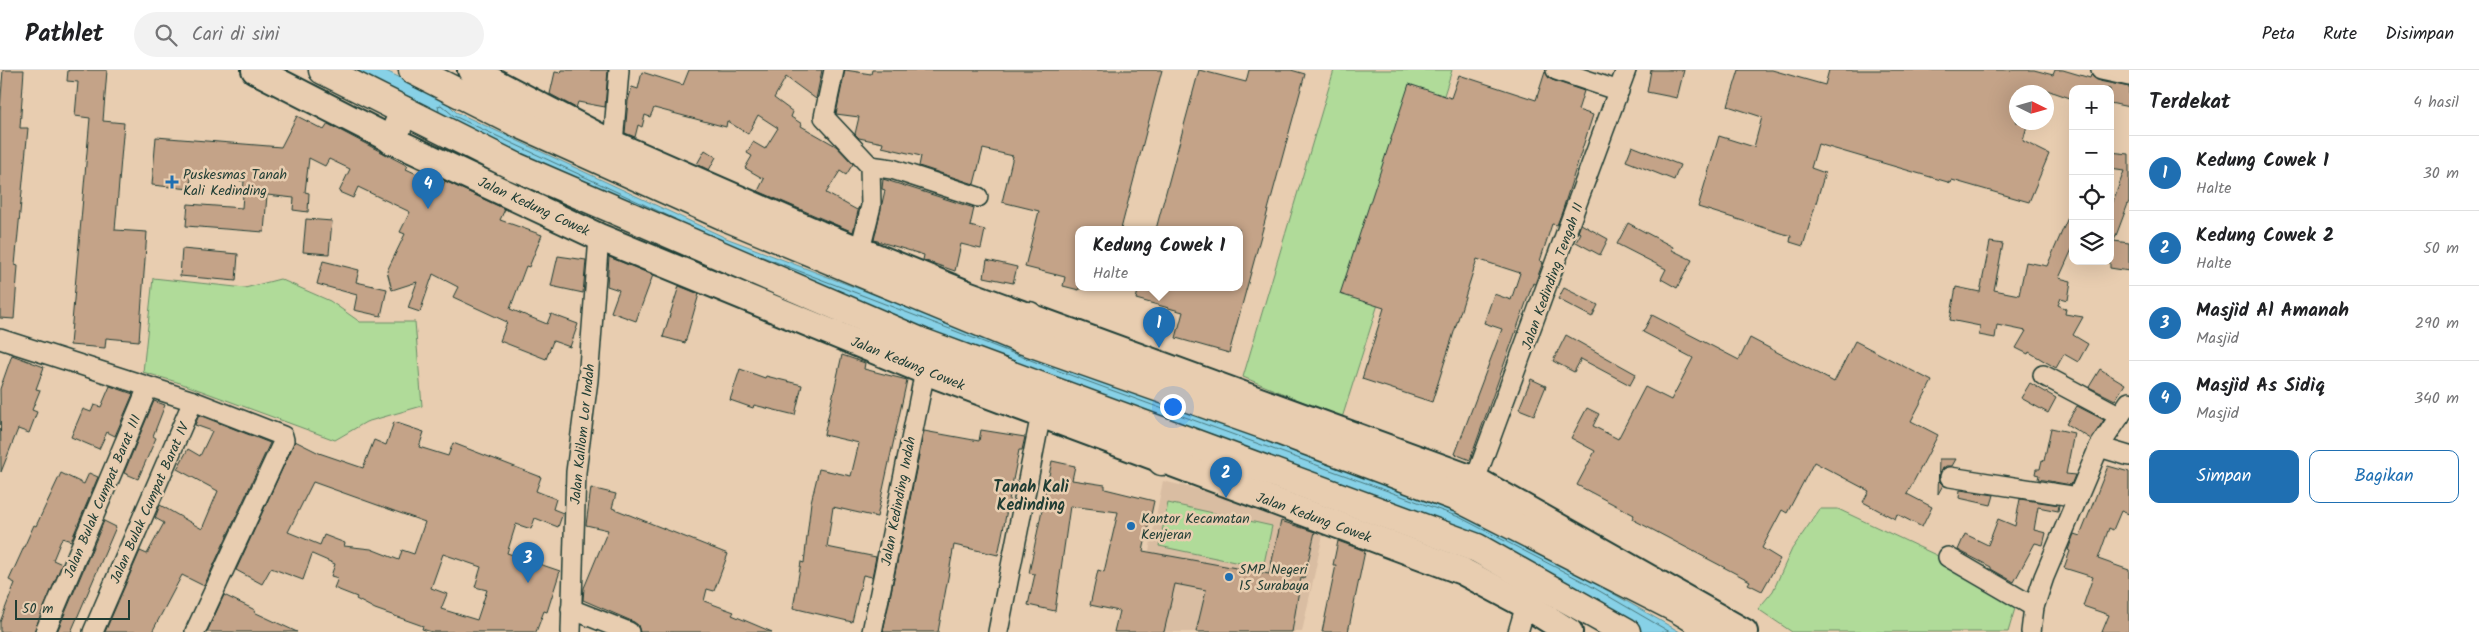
<!DOCTYPE html>
<html lang="id">
<meta charset="utf-8">
<style>
body{margin:0;font-family:Kalam,sans-serif;background:#f2f2f2;color:#202124}
.controls{position:absolute;right:15px;top:15px;display:grid;overflow:hidden;border-radius:10px;box-shadow:0 5px 20px #0002}
.controls button{width:45px;height:45px;display:grid;place-items:center;padding:0;border:0;border-bottom:1px solid #e0e0e0;background:#fff;color:#202124;font:25px sans-serif}
.compass{position:absolute;left:2009px;top:15px;width:45px;height:45px;border-radius:50%;background:#fff;box-shadow:0 5px 20px #0002;rotate:95deg}
.scale{position:absolute;left:15px;bottom:12px;width:115px;box-sizing:border-box;padding-left:5px;border:2px solid #1f3d34;border-top:0;font-size:14px;line-height:18px;white-space:nowrap;color:#1f3d34;-webkit-text-stroke:4px #e8cdb0;paint-order:stroke}
.you{position:absolute;left:1172px;top:336px;width:18px;height:18px;margin:-12px;border:4px solid #fff;border-radius:50%;background:#1a73e8;box-shadow:0 0 0 8px #1a73e833}
.badge{display:grid;place-items:center;width:32px;height:32px;border-radius:50%;background:#1f6fb2;color:#fff;font-size:16px;font-weight:700}
.pin{position:absolute;translate:-50% -41px;filter:drop-shadow(0 1px 2px #0008)}
.pin::after{content:'';position:absolute;top:26px;width:18px;height:15px;background:inherit;clip-path:polygon(0 0,100% 0,50% 100%)}
.popup{position:absolute;left:1075px;top:156px;width:168px;height:65px;box-sizing:border-box;display:grid;place-content:center;border-radius:10px;background:#fff;filter:drop-shadow(0 1px 4px #0005);font-size:16px;white-space:nowrap;color:#757577}
.popup b{font-size:19px;color:#202124}
.popup::after{content:'';position:absolute;left:50%;top:100%;margin-left:-10px;border:10px solid transparent;border-top-color:#fff}
.list{margin:0;padding:0;list-style:none}
h2{display:flex;justify-content:space-between;align-items:center;height:65px;margin:0;padding:0 20px;font-size:21px}
h2 small{font-size:16px;font-weight:400;color:#757577}
.list li{display:grid;grid-template-columns:32px 1fr auto;gap:15px;align-items:center;box-sizing:border-box;height:75px;padding:0 20px;border-top:1px solid #e0e0e0}
.list b{display:block;font-size:19px;white-space:nowrap}
.list p{margin:0;font-size:16px;white-space:nowrap;color:#757577}
.list em{font-size:16px;font-style:normal;color:#757577}
.actions{display:flex;gap:10px;padding:15px 20px}
.actions a{flex:1;padding:11px 0;border:1px solid #1f6fb2;border-radius:10px;text-align:center;font-size:18px;color:#1f6fb2}
.actions .main{background:#1f6fb2;color:#fff}
.icon{flex:none;width:28px;height:28px;fill:none;stroke:currentColor;stroke-width:2;stroke-linecap:round;stroke-linejoin:round}
.map{position:relative;flex:none;width:2129px;height:562px;overflow:hidden}
header{display:flex;align-items:center;gap:30px;box-sizing:border-box;height:70px;padding:0 25px;background:#fff;border-bottom:1px solid #e0e0e0}
header strong{font-size:24px}
nav{display:flex;gap:28px;margin-inline-start:auto;font-size:18px}
.search{width:350px;height:45px;background:#f2f2f2;display:flex;align-items:center;gap:12px;box-sizing:border-box;padding:0 18px;border-radius:28px;color:#757577;font-size:19px}
main{display:flex}
aside{flex:1;background:#fff}
.map>svg:first-child{display:block}
</style>
<header>
<strong>Pathlet</strong>
<div class="search"><svg class="icon" aria-label="search" viewBox="0 0 24 24"><circle cx="10" cy="10" r="6"/><path d="M15 15l6 6"/></svg>Cari di sini</div>
<nav><a>Peta</a><a>Rute</a><a>Disimpan</a></nav>
</header>
<main>
<div class="map">
<svg width="2129" height="562" viewBox="0 0 2129 562">
<rect width="100%" height="100%" fill="#e8cdb0"/>
<filter id="ink" filterUnits="userSpaceOnUse"><feTurbulence type="fractalNoise" baseFrequency=".02" numOctaves="2"/><feDisplacementMap in="SourceGraphic" scale="10" xChannelSelector="R" yChannelSelector="G"/><feConvolveMatrix kernelMatrix="1 2 1 2 8 2 1 2 1" color-interpolation-filters="sRGB"/></filter>
<g filter="url(#ink)">
<polygon fill="#d9bda2" points="1163,411 1246,431 1325,455 1302,562 1133,562"/>
<g fill="#b0db99" stroke="#688c66">
<polygon points="1334,0 1452,0 1342,348 1243,307"/>
<polygon points="153,208 245,218 280,209 330,231 360,252 415,252 422,336 366,352 335,370 180,313 143,302"/>
<polygon points="1168,433 1272,456 1263,498 1159,476"/>
<polygon points="1820,439 1838,439 1936,485 1994,517 2016,535 2008,562 1792,562 1758,539 1773,521 1792,479"/>
</g>
<polygon fill="#87d1e7" stroke="#5d969f" points="354,0 384,0 442,28 456,42 726,168 1061,296 1461,442 1586,508 1680,562 1641,562 1589,534 552,105 434,40"/>
<g fill="none" stroke-linecap="round" stroke-linejoin="round">
<g stroke="#49787c" stroke-width="1">
<polyline points="439,41 438,36 441,35 454,46 675,149"/>
<polyline points="755,184 1059,301 1459,447 1584,512 1670,562"/>
</g>
</g>
<g fill="#c4a388" stroke="#1f3d34" fill-rule="evenodd">
<polygon points="3,0 24,0 20,58 28,58 15,195 18,196 14,249 0,248 0,40"/>
<polygon points="68,0 107,0 103,51 124,53 115,160 147,162 139,271 106,268 105,278 70,275 90,48 75,46 78,12 67,11"/>
<polygon points="562,0 608,0 605,37 578,32 576,38 550,24 555,2 561,3"/>
<polygon points="689,0 822,0 816,29 786,7 774,28 793,42 791,47 802,54 801,56 836,76 853,94 846,105 840,101 826,123 857,140 859,137 853,162 758,121 764,109 745,98 752,86 747,83 753,72 765,79 778,58 758,45 748,64 727,51 726,57 654,38 650,47 645,45 642,57 638,55 635,67 625,63 628,31 632,17 638,19 642,2 683,15"/>
<polygon points="845,0 871,4 872,0 1162,0 1121,159 1079,159 1079,220 1063,216 1065,207 1025,197 1039,141 1002,132 1013,86 983,79 974,114 919,96 921,86 882,77 883,73 859,68 855,64 859,47 836,44"/>
<polygon points="1199,0 1246,12 1249,0 1291,0 1305,4 1229,283 1176,268 1183,242 1136,229 1139,217 1239,217 1239,159 1156,159"/>
<polygon points="1651,0 1684,0 1677,28 1647,22"/>
<polygon points="1739,0 1772,0 1825,15 1829,0 2034,0 2053,5 2055,0 2063,0 2090,8 2091,5 2099,11 2129,17 2129,37 2110,33 2110,19 2073,19 2073,29 2038,17 2037,22 2016,22 2016,52 2028,52 2023,71 2049,84 2029,132 1952,110 1951,113 1818,74 1811,98 1825,103 1803,176 1790,172 1791,166 1698,137 1719,66 1754,77 1762,47 1728,36"/>
<polygon points="1545,2 1552,10 1584,21 1578,40 1593,45 1562,142 1557,155 1552,154 1540,191 1543,192 1535,214 1533,213 1470,390 1455,384 1502,259 1484,253 1494,224 1511,230 1520,203 1477,189 1432,332 1362,309 1384,238 1340,224 1409,14 1451,28 1459,5 1536,30"/>
<polygon points="297,46 324,60 328,54 408,96 406,99 443,116 445,111 505,139 500,150 542,165 529,197 526,196 510,239 547,254 551,244 578,254 570,277 553,271 546,289 500,271 507,252 453,227 458,217 433,204 420,242 408,238 417,212 392,220 387,201 405,164 400,162 410,142 358,117 353,128 339,122 350,99 329,89 325,96 309,88 305,122 309,123 308,142 293,140 294,128 267,125 264,162 186,156 188,134 242,138 244,111 191,106 190,119 152,115 156,67 281,77"/>
<polygon points="1632,76 1680,95 1674,110 1626,91"/>
<polygon points="705,80 716,87 709,100 697,94"/>
<polygon points="2110,82 2129,84 2129,131 2114,171 2129,173 2129,201 2110,198 2110,140 2124,101 2110,99"/>
<polygon points="883,109 974,138 970,156 985,160 981,179 961,174 955,201 923,190 924,185 874,170 885,120 882,119"/>
<polygon points="2073,136 2073,177 2059,208 2071,211 2068,230 2061,228 2058,235 2066,239 2065,244 2083,247 2073,265 2088,274 2078,292 2064,284 2056,298 2029,282 2028,284 2016,278 2026,261 1997,255 1995,268 1979,265 1980,256 1950,250 1956,217 1980,222 1990,172 2003,174 1994,220 2019,225 2026,192 2047,196"/>
<polygon points="306,149 332,151 329,184 303,182"/>
<polygon points="1628,153 1673,177 1672,180 1692,190 1677,218 1661,209 1666,199 1617,174"/>
<polygon points="1581,154 1608,169 1600,185 1576,172 1581,163 1578,162"/>
<polygon points="182,179 238,184 236,211 180,206"/>
<polygon points="558,186 586,190 583,223 551,216"/>
<polygon points="609,187 653,205 636,251 611,242 619,220 607,216"/>
<polygon points="987,190 1017,197 1013,213 984,207"/>
<polygon points="323,191 359,200 356,212 387,219 381,246 354,240 357,225 317,214"/>
<polygon points="679,216 699,224 685,273 663,267"/>
<polygon points="1564,218 1598,235 1592,247 1558,229"/>
<polygon points="1652,245 1739,290 1750,268 1834,312 1855,271 1932,311 1911,351 1938,365 1907,424 1932,437 1922,457 1897,444 1895,449 1863,432 1869,421 1814,392 1787,443 1782,440 1762,478 1780,489 1762,521 1748,514 1750,511 1632,449 1634,445 1577,415 1595,381 1571,368 1587,338 1599,344 1593,356 1618,369 1645,317 1671,330 1693,288 1643,262"/>
<polygon points="1566,265 1636,304 1630,315 1581,289 1574,302 1553,291"/>
<polygon points="12,285 44,297 36,319 40,320 32,340 37,342 29,363 18,359 1,402 0,319"/>
<polygon points="842,285 865,293 864,299 907,310 877,447 833,437 827,477 876,487 872,507 863,505 852,552 793,538 801,492 804,493 811,432 819,399 851,406 859,373 824,365"/>
<polygon points="740,299 765,308 766,306 802,315 795,345 754,335 753,338 730,330"/>
<polygon points="2100,299 2125,314 2115,330 2089,317"/>
<polygon points="1531,309 1546,316 1534,345 1519,339"/>
<polygon points="2030,313 2056,328 2048,343 2021,328"/>
<polygon points="110,316 133,324 115,366 107,362 99,379 71,367 83,339 91,342 94,335 101,337"/>
<polygon points="154,331 165,335 153,366 156,368 138,409 124,403"/>
<polygon points="2077,336 2104,350 2091,369 2066,354"/>
<polygon points="199,345 270,373 204,516 182,505 152,562 105,562 140,481 147,484 164,453 155,448 160,435 202,459 218,421 177,399 188,379 200,386 212,361 195,355"/>
<path d="M394 352 424 362 419 377 448 386 453 373 541 407 536 421 556 429 553 439 563 443 558 457 535 448 531 459 516 454 507 483 560 501 547 542 544 541 536 562H432L422 559 423 556 375 539 356 529 357 527 334 518 338 508 331 506 335 494 312 484 303 510 271 498 262 514 236 500 295 371 319 383 363 398 374 370 386 375ZM313 412 425 452 414 484 402 480 399 490 371 479 344 476 345 473 324 465 320 475 288 462ZM443 484 481 497 475 517 487 520 477 550 441 539 447 524 431 518Z"/>
<polygon points="2051,358 2074,363 2066,404 2075,405 2071,415 2038,409 2039,405 2035,404 2036,399 2040,399 2042,390 2044,391"/>
<polygon points="981,360 1025,367 1022,380 1019,380 998,485 954,475 938,562 883,562 924,361 979,371"/>
<polygon points="1939,389 1956,389 1952,396 1946,396 1941,400 1939,411 1943,415 1938,424"/>
<polygon points="1052,391 1075,396 1072,410 1105,415 1105,419 1154,431 1143,481 1269,504 1281,451 1315,462 1304,509 1301,508 1292,562 1196,562 1206,520 1175,514 1164,562 1114,562 1119,541 1090,535 1098,500 1104,502 1118,442 1070,436 1055,541 1028,535 1035,504 1029,503"/>
<polygon points="2108,396 2129,402 2129,444 2121,441 2113,460 2109,458 2098,489 2129,500 2129,562 2102,562 2109,545 2083,536 2093,507 2064,498 2070,481 2068,480 2074,464 2080,466"/>
<polygon points="61,403 84,414 89,403 98,407 71,471 62,468 53,490 62,494 34,562 0,562 0,552 15,513 9,510 34,455 36,456"/>
<polygon points="591,418 616,424 612,438 728,484 714,521 707,519 704,531 734,542 732,545 772,562 640,562 638,555 634,552 583,530 584,518 608,460 586,455"/>
<polygon points="1960,420 1994,425 1991,435 1959,428"/>
<polygon points="2020,429 2059,435 2058,441 2038,437 2034,460 2046,463 2043,475 2035,473 2014,512 1991,499 1991,497 1958,480 1965,464 1988,475 1998,449 2015,456"/>
<polygon points="104,451 116,457 71,562 57,562"/>
<polygon points="1338,471 1365,481 1348,562 1322,562 1336,495 1333,495"/>
<polygon points="224,525 255,540 254,542 297,562 207,562"/>
</g>
<g fill="none" stroke-linecap="round" stroke-linejoin="round">
<defs>
<g id="minor">
<polyline points="834,0 824,47 870,96 871,136 860,180"/>
<polyline points="1556,0 1619,21"/>
<polyline points="2101,0 2129,6"/>
<polyline points="613,74 619,0"/>
<polyline points="870,96 892,99 978,127"/>
<polyline points="0,269 193,331 283,366 284,370 195,562"/>
<polyline points="2043,305 2120,346"/>
<polyline points="2099,377 2129,386"/>
<polyline points="1950,407 2078,427"/>
<polyline points="1475,410 1626,0"/>
<polyline points="1948,487 2034,537"/>
<polyline points="571,539 629,562"/>
<polyline points="45,562 148,317"/>
<polyline points="93,562 193,331"/>
<polyline points="571,562 576,402 588,310 599,167"/>
<polyline points="872,562 925,301"/>
<polyline points="998,562 1041,344"/>
<polyline points="1518,562 1526,535"/>
<polyline points="2031,562 2034,537 2044,507 2099,377 2129,332"/>
</g>
<g id="secondary">
<polyline points="255,0 392,70 599,167 925,301 1462,501 1526,535 1569,562"/>
<polyline points="471,0 613,74 819,164 967,224 1475,410 1744,562"/>
</g>
<g id="trunk">
<polyline points="323,0 516,97 923,273 1477,478 1626,562"/>
<polyline points="413,0 514,51 729,148 1021,269 1265,355 1459,428 1680,540 1716,562"/>
<polyline points="392,70 404,41"/>
<polyline points="1021,269 1029,246"/>
<polyline points="1162,391 1170,365"/>
</g>
</defs>
<use href="#minor" stroke="#1f3d34" stroke-width="22"/>
<use href="#secondary" stroke="#1f3d34" stroke-width="30"/>
<use href="#trunk" stroke="#1f3d34" stroke-width="31"/>
<use href="#minor" stroke="#e8cdb0" stroke-width="19"/>
<use href="#secondary" stroke="#e8cdb0" stroke-width="26"/>
<use href="#trunk" stroke="#e8cdb0" stroke-width="28"/>
</g>
</g>
<g fill="#1f6fb2" stroke="#e8cdb0" stroke-width="2">
<path d="M169.5 104.5h5v5h5v5h-5v5h-5v-5h-5v-5h5z"/>
<circle cx="1131" cy="456" r="5"/>
<circle cx="1229" cy="507" r="5"/>
</g>
<g text-anchor="middle" stroke-width="5" stroke-linejoin="round" paint-order="stroke">
<g font-size="14" fill="#1f3d34" stroke="#e8cdb0" text-anchor="start">
<text x="183" y="109">Puskesmas Tanah<tspan x="183" dy="16">Kali Kedinding</tspan></text>
<text x="1141" y="453">Kantor Kecamatan<tspan x="1141" dy="16">Kenjeran</tspan></text>
<text x="1239" y="504">SMP Negeri<tspan x="1239" dy="16">15 Surabaya</tspan></text>
</g>
<g font-size="14" fill="#1f3d34" stroke="#e8cdb0">
<text transform="translate(534 136) rotate(25)" y="5">Jalan Kedung Cowek</text>
<text transform="translate(1552 206) rotate(-70)" y="5">Jalan Kedinding Tengah II</text>
<text transform="translate(908 293) rotate(22)" y="5">Jalan Kedung Cowek</text>
<text transform="translate(582 364) rotate(-84)" y="5">Jalan Kalilom Lor Indah</text>
<text transform="translate(102 426) rotate(-67)" y="5">Jalan Bulak Cumpat Barat III</text>
<text transform="translate(898 431) rotate(-79)" y="5">Jalan Kedinding Indah</text>
<text transform="translate(149 433) rotate(-66)" y="5">Jalan Bulak Cumpat Barat IV</text>
<text transform="translate(1314 447) rotate(20)" y="5">Jalan Kedung Cowek</text>
</g>
<g font-size="16" font-weight="bold" fill="#1f3d34" stroke="#e8cdb0">
<text x="1031" y="422">Tanah Kali<tspan x="1031" dy="18">Kedinding</tspan></text>
</g>
</g>
</svg>
<div class="controls">
<button>+</button>
<button>−</button>
<button><svg class="icon" aria-label="locate" viewBox="0 0 24 24"><circle cx="12" cy="12" r="6"/><path d="M12 2v4M12 18v4M2 12h4M18 12h4"/></svg></button>
<button><svg class="icon" aria-label="layers" viewBox="0 0 24 24"><path d="M12 4l9 5-9 5-9-5zM3 14l9 5 9-5"/></svg></button>
</div>
<svg class="compass" viewBox="-18 -18 36 36"><path d="M0-13l5 13h-10z" fill="#e53935"/><path d="M0 13l5-13h-10z" fill="#757577"/></svg>
<div class="scale">50 m</div>
<div class="you"></div>
<div class="pin badge" style="left:1159px;top:278px">1</div>
<div class="popup"><b>Kedung Cowek 1</b>Halte</div>
<div class="pin badge" style="left:1226px;top:428px">2</div>
<div class="pin badge" style="left:528px;top:513px">3</div>
<div class="pin badge" style="left:428px;top:139px">4</div>
</div>
<aside>
<h2>Terdekat<small>4 hasil</small></h2>
<ul class="list">
<li><span class="badge">1</span><div><b>Kedung Cowek 1</b><p>Halte</p></div><em>30 m</em></li>
<li><span class="badge">2</span><div><b>Kedung Cowek 2</b><p>Halte</p></div><em>50 m</em></li>
<li><span class="badge">3</span><div><b>Masjid Al Amanah</b><p>Masjid</p></div><em>290 m</em></li>
<li><span class="badge">4</span><div><b>Masjid As Sidiq</b><p>Masjid</p></div><em>340 m</em></li>
</ul>
<div class="actions"><a class="main">Simpan</a><a>Bagikan</a></div>
</aside>
</main>
